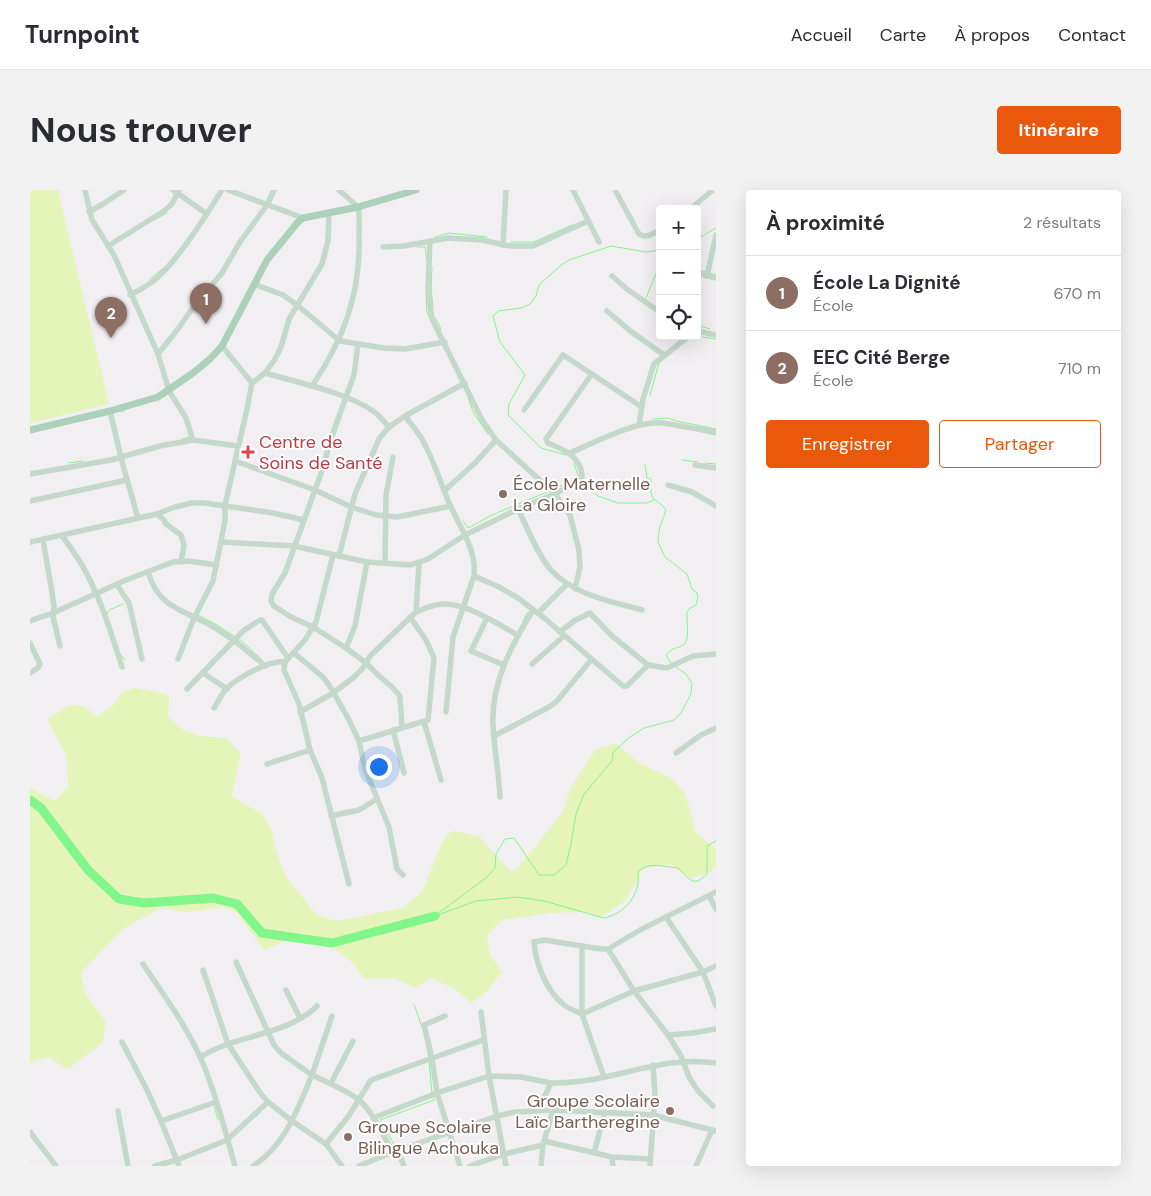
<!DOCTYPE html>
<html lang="fr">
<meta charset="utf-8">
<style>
body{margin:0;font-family:"DM Sans",sans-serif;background:#f2f2f3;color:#2b2b33}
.controls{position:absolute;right:15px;top:15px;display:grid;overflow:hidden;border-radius:5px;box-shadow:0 5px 20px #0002}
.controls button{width:45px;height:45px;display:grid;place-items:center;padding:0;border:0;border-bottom:1px solid #e1e1e2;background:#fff;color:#2b2b33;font:25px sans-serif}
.you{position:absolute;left:348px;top:576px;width:18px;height:18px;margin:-12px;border:4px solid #fff;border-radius:50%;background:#1a73e8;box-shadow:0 0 0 8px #1a73e833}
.badge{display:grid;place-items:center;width:32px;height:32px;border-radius:50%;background:#ea580c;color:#fff;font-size:16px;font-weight:700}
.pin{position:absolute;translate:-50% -41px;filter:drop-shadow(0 1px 2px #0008)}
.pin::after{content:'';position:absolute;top:26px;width:18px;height:15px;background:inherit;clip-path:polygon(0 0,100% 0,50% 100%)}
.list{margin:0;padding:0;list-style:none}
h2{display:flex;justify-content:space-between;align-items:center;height:65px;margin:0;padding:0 20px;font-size:21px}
h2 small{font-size:16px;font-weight:400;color:#7c7c81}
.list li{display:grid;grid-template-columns:32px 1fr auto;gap:15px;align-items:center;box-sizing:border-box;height:75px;padding:0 20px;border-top:1px solid #e1e1e2}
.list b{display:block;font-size:19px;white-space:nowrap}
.list p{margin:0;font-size:16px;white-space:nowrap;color:#7c7c81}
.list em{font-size:16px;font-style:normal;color:#7c7c81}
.actions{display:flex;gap:10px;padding:15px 20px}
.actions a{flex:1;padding:11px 0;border:1px solid #ea580c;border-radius:5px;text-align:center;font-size:18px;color:#ea580c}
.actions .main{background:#ea580c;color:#fff}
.icon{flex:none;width:28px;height:28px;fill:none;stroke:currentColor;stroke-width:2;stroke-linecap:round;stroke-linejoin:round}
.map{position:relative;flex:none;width:686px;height:976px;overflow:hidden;border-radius:5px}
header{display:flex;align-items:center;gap:30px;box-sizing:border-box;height:70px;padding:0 25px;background:#fff;border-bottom:1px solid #e1e1e2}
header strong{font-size:24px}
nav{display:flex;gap:28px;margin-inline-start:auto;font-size:18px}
.intro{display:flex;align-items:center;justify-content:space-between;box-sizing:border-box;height:120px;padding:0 30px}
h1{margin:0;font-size:35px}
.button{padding:12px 22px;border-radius:5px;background:#ea580c;color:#fff;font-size:18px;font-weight:700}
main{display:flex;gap:30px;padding:0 30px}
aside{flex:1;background:#fff;border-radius:5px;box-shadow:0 5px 20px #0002}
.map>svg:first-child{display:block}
</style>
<header>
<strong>Turnpoint</strong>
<nav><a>Accueil</a><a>Carte</a><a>À propos</a><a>Contact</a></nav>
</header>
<div class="intro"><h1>Nous trouver</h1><a class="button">Itinéraire</a></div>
<main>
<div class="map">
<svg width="686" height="976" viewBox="0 0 686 976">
<rect width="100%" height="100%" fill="#f2eff2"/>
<g fill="#e5f4b9">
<polygon points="0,0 28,0 79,214 0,233"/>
<path d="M104 498 125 501 139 506 138 526 153 540 170 546 196 548 211 564 202 606 232 624 241 638 248 667 258 690 287 725 307 731 373 718 392 702 412 653 419 643 426 641 449 646 481 682 487 679 533 622 541 597 565 560 585 553 609 573 641 588 655 604 666 642 686 659V677L678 683 661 688 640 674 614 678 595 711 571 727 557 722 520 723 472 730 457 745 460 765 472 782 456 802 441 813 424 798 400 788 386 798 363 788 334 789C321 765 298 755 274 743L235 760 206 722 193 717 158 722 131 718 94 738 51 782 55 803 76 832 73 853 37 879 19 867 0 872V598L25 611 38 597 37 567 17 529 40 515 54 516 67 527 83 515 92 503Z"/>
</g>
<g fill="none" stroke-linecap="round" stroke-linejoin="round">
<g stroke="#81f68b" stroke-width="1">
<polyline points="126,29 137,23"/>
<polyline points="405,47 419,43 457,47"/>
<polyline points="667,49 686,38"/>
<polyline points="481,52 504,52 542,35"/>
<polyline points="387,57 395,57 397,70"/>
<polyline points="402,77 401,99 403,116"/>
<polyline points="667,79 676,82"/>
<polyline points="680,83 686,85"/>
<polyline points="120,89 132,79"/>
<polyline points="396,102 397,122 399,127"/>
<polyline points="616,108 630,74"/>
<polyline points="405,127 411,139 410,140"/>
<polyline points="667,135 669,135"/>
<polyline points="670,136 680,139"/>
<polyline points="672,147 686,149"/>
<polyline points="620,205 629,173"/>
<polyline points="438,208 444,224 458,244"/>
<polyline points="91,222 95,220"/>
<polyline points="623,229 638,228 646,231 686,239"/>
<polyline points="676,243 686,245"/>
<polyline points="152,249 159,247"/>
<polyline points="536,265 511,258 478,225 479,214 495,185 470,152 463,126 468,121 491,118 500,114 506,106 509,95 530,76 539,70 581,56 616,62 630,60"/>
<polyline points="652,270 668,272"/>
<polyline points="38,273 53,271"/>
<polyline points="544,273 549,288"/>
<polyline points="675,273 686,274"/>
<path d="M615 275 617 288 621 289C621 294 620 301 622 306 625 312 632 313 636 320L629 340 628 352 635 367 657 384 662 399 667 403 668 407 666 415 659 419 657 423C656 431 661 450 653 455 645 460 644 456 636 465L641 473"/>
<polyline points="552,291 568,306 588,313 617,313 624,310"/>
<polyline points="523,299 547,289"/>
<polyline points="433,331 438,338 462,325 517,302 515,299"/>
<polyline points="77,424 79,420 93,414"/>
<polyline points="168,425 189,436 205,447"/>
<polyline points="493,431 498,422"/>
<polyline points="208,450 211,450 235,473"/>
<polyline points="91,465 95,470"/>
<path d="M408 725 446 711 488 707 514 711 574 728C595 724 611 704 608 682 618 671 634 677 648 678 659 689 664 698 677 684V656L686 651"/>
<polyline points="405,726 457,687 465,678 466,664 475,649 484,648 509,685 524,685 536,675 541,654 546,624 554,604 582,571 583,562 600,547 614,538 644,530 651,523 661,504 662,493 656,484 646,477"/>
<polyline points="384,814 392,837"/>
<polyline points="397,857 399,868"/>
<polyline points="399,872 402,903"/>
<polyline points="184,916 188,930"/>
<polyline points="365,956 350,930 404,910 404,906"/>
</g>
<polyline stroke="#81f68b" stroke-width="9" points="0,610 11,618 58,680 89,709 114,713 183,708 207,714 232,743 302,753 405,726"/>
<g stroke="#c4d8cb" stroke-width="5.5">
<polyline points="55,0 62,30 84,65 128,164 139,201 156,228 163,250"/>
<polyline points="143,0 177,24"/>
<polyline points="198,0 273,28"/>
<polyline points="543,0 569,52"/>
<path d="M585 0 609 44C616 49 623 43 630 40"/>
<polyline points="660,19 683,0"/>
<polyline points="59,22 73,14 94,0"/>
<polyline points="400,52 398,97 402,129 452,230 466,250 525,304 540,325 549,360 550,377 545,399"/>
<polyline points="473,55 476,0"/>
<polyline points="78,56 134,21 142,14 149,0"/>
<polyline points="353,57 374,56 418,48 452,50 480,56 503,56 558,31"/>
<polyline points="667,83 686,88"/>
<polyline points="582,86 598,100 630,122"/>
<polyline points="677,86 686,45"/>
<polyline points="224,94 253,105 267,115 310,151 354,158 375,159 415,152"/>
<path d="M100 105C110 100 119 95 127 88 150 67 175 27 192 0"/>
<polyline points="577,121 599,140 634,165"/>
<polyline points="667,141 686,145"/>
<polyline points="328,154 324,185 299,254 294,275 255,383 242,404 241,411 244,416 261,427 283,437 316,458 336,473 349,486 362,497 370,506 372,537"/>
<polyline points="192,156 222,193"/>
<polyline points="128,164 148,139 166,113 192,83 210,52 237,15 244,0"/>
<path d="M235 183C266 192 318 203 343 221 349 225 354 232 359 237"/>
<path d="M282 196C314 149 331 103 329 44 329 35 330 26 328 17L309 0"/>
<polyline points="494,220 533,165 612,217"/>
<polyline points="80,221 91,268 108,328"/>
<path d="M375 226C381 234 388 242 393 251 404 271 411 294 420 315 430 337 447 360 444 386L423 447 416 522"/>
<polyline points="609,235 613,209 624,174 659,146"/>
<path d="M540 263C566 252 604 231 632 233 650 235 668 240 686 242"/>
<polyline points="205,271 285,300 321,317 346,325 367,327 421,316"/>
<polyline points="665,275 686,278"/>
<polyline points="0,284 81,270 130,256 163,250 208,256"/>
<polyline points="638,295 662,302 686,316"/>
<polyline points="414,301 445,273 466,250"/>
<polyline points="0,311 97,290"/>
<path d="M488 319C497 337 507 364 521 380 544 405 580 411 612 420"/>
<polyline points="127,324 134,330 136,334 151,345 154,355 151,372"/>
<path d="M32 346C39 355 46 365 52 375 70 406 81 442 92 477"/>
<polyline points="13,350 22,402 24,417 23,427 30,456"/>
<polyline points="0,352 127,324 145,317 162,313 175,313 243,323 274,330"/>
<path d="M192 352 264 356 337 372 380 375 398 369 435 345 488 319 525 304 552 289C553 267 534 260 518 253L516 249 561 185"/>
<polyline points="309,366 325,304 349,249 359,237 375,226 435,193"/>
<polyline points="355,373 356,305 363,267"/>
<path d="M118 382C129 418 151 419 180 435 200 446 218 461 235 476"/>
<polyline points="444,386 469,397 488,408 513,427 593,496 597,496 618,475 637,478 663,466 686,464"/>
<polyline points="87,395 99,413 112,469"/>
<path d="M386 422C395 418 402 415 412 414 436 413 467 433 487 445"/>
<polyline points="508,423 537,394"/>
<polyline points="457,428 441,461 474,475"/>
<polyline points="0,431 23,423 96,390 143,372 158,371 187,375"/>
<polyline points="530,442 544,431 560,423 582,446 618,475"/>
<polyline points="0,453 10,474 8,478 0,483"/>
<polyline points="316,458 325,436 337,372"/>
<polyline points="264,463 292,486 299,495 318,528 329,551 335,579 359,637 367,679 373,685"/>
<polyline points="148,469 164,428 183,391 195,331 195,315 217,219 222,193 235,183 245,169 251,157 259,129 292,74 298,51 299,23"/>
<polyline points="255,472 254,480 269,514 280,560 292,588 319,694"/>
<polyline points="502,474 534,446"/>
<polyline points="173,483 197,499"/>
<polyline points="157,499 213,441 230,430 232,430 258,468"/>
<path d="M184 518C188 512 192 503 197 498 209 487 239 470 255 472L275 450 286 432 303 365"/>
<polyline points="270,522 303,503 323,488 332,479 341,465 386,422 389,373"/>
<polyline points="394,532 411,590"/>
<polyline points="363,540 374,583"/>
<polyline points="464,546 519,517 527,511 561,470"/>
<polyline points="329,551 398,530 404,468 396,450 380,427"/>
<polyline points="646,563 671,545 686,538"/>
<polyline points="237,574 280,560"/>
<path d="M470 607C469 583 464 559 463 534 461 493 482 454 503 420"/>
<polyline points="301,626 329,620 347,609"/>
<path d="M686 702 610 740 578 759H571L514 750 504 752C506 775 516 800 534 815 539 819 546 821 552 824L604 801 673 782 686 776"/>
<polyline points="679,706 686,719"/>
<polyline points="636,727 673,782 686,816"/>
<polyline points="552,756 552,824 574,887"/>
<polyline points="578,759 604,801 638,845 651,866 659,887 668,901 683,916"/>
<polyline points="206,772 244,855 251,863 282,885 302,826"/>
<path d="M113 774C135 807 159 839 174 876 187 908 196 943 205 976"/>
<polyline points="173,780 198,854 231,904 238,912 262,931 296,954 312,976"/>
<polyline points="256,800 270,828"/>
<polyline points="451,822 459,886 476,976"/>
<polyline points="415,826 394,835 402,869 407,903 430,976"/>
<polyline points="638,845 662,843 686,839"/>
<polyline points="92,852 117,900 131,931"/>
<path d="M170 867C179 862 189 857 198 854 227 844 266 838 287 816"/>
<polyline points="301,893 323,851"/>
<path d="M508 920 521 893C539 893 558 891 575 887 613 879 647 867 686 873"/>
<polyline points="88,921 98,976"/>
<polyline points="343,928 407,903 459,886 491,887 521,893"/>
<polyline points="0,942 26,976"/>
<polyline points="514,951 582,967 620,969"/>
<polyline points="296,954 318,927 341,890 453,850"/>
<polyline points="368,961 374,976"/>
<polyline points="564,963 575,922"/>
<polyline points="582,967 583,976"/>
<polyline points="125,976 147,970 197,950 238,912"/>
<polyline points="149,976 131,931 186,912"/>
<path d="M223 976C255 956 268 918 282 885 297 892 314 899 328 909 342 920 354 947 363 962"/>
<polyline points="329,976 363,962 467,926 485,922 523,920 623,925 686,941"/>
<polyline points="440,976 474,964 513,955"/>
<polyline points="511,976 513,955 523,920"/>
<polyline points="620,976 625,905 623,875"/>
<polyline points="666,976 682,940"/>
</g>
<polyline stroke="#acd1ba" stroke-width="7" points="0,240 80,221 128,207 163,183 180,169 192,156 237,70 268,32 273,28 328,17 386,0"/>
</g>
<path fill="#e0444e" stroke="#fff" stroke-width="2" d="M215.5 254.5h5v5h5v5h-5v5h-5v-5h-5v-5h5z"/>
<g fill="#8d6e63" stroke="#fff" stroke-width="2">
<circle cx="473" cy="304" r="5"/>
<circle cx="640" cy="921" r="5"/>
<circle cx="318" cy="947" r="5"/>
</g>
<g text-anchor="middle" stroke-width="4" stroke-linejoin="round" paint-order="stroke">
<g font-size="18" fill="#be3a42" stroke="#fff" text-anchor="start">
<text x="229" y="258">Centre de<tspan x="229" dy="21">Soins de Santé</tspan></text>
</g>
<g font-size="18" fill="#785e54" stroke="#fff" text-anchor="start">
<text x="483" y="300">École Maternelle<tspan x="483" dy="21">La Gloire</tspan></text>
<text x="630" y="917" text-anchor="end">Groupe Scolaire<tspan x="630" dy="21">Laïc Bartheregine</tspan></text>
<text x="328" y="943">Groupe Scolaire<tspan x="328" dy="21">Bilingue Achouka</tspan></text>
</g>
</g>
</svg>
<div class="controls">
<button>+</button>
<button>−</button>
<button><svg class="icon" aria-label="locate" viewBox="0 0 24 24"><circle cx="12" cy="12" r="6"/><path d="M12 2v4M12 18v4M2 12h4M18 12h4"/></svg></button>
</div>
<div class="you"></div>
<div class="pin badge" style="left:176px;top:134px;background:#8d6e63">1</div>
<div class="pin badge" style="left:81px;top:148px;background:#8d6e63">2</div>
</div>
<aside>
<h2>À proximité<small>2 résultats</small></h2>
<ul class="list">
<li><span class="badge" style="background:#8d6e63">1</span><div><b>École La Dignité</b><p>École</p></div><em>670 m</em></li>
<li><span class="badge" style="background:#8d6e63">2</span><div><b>EEC Cité Berge</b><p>École</p></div><em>710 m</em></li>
</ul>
<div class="actions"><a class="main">Enregistrer</a><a>Partager</a></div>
</aside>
</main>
